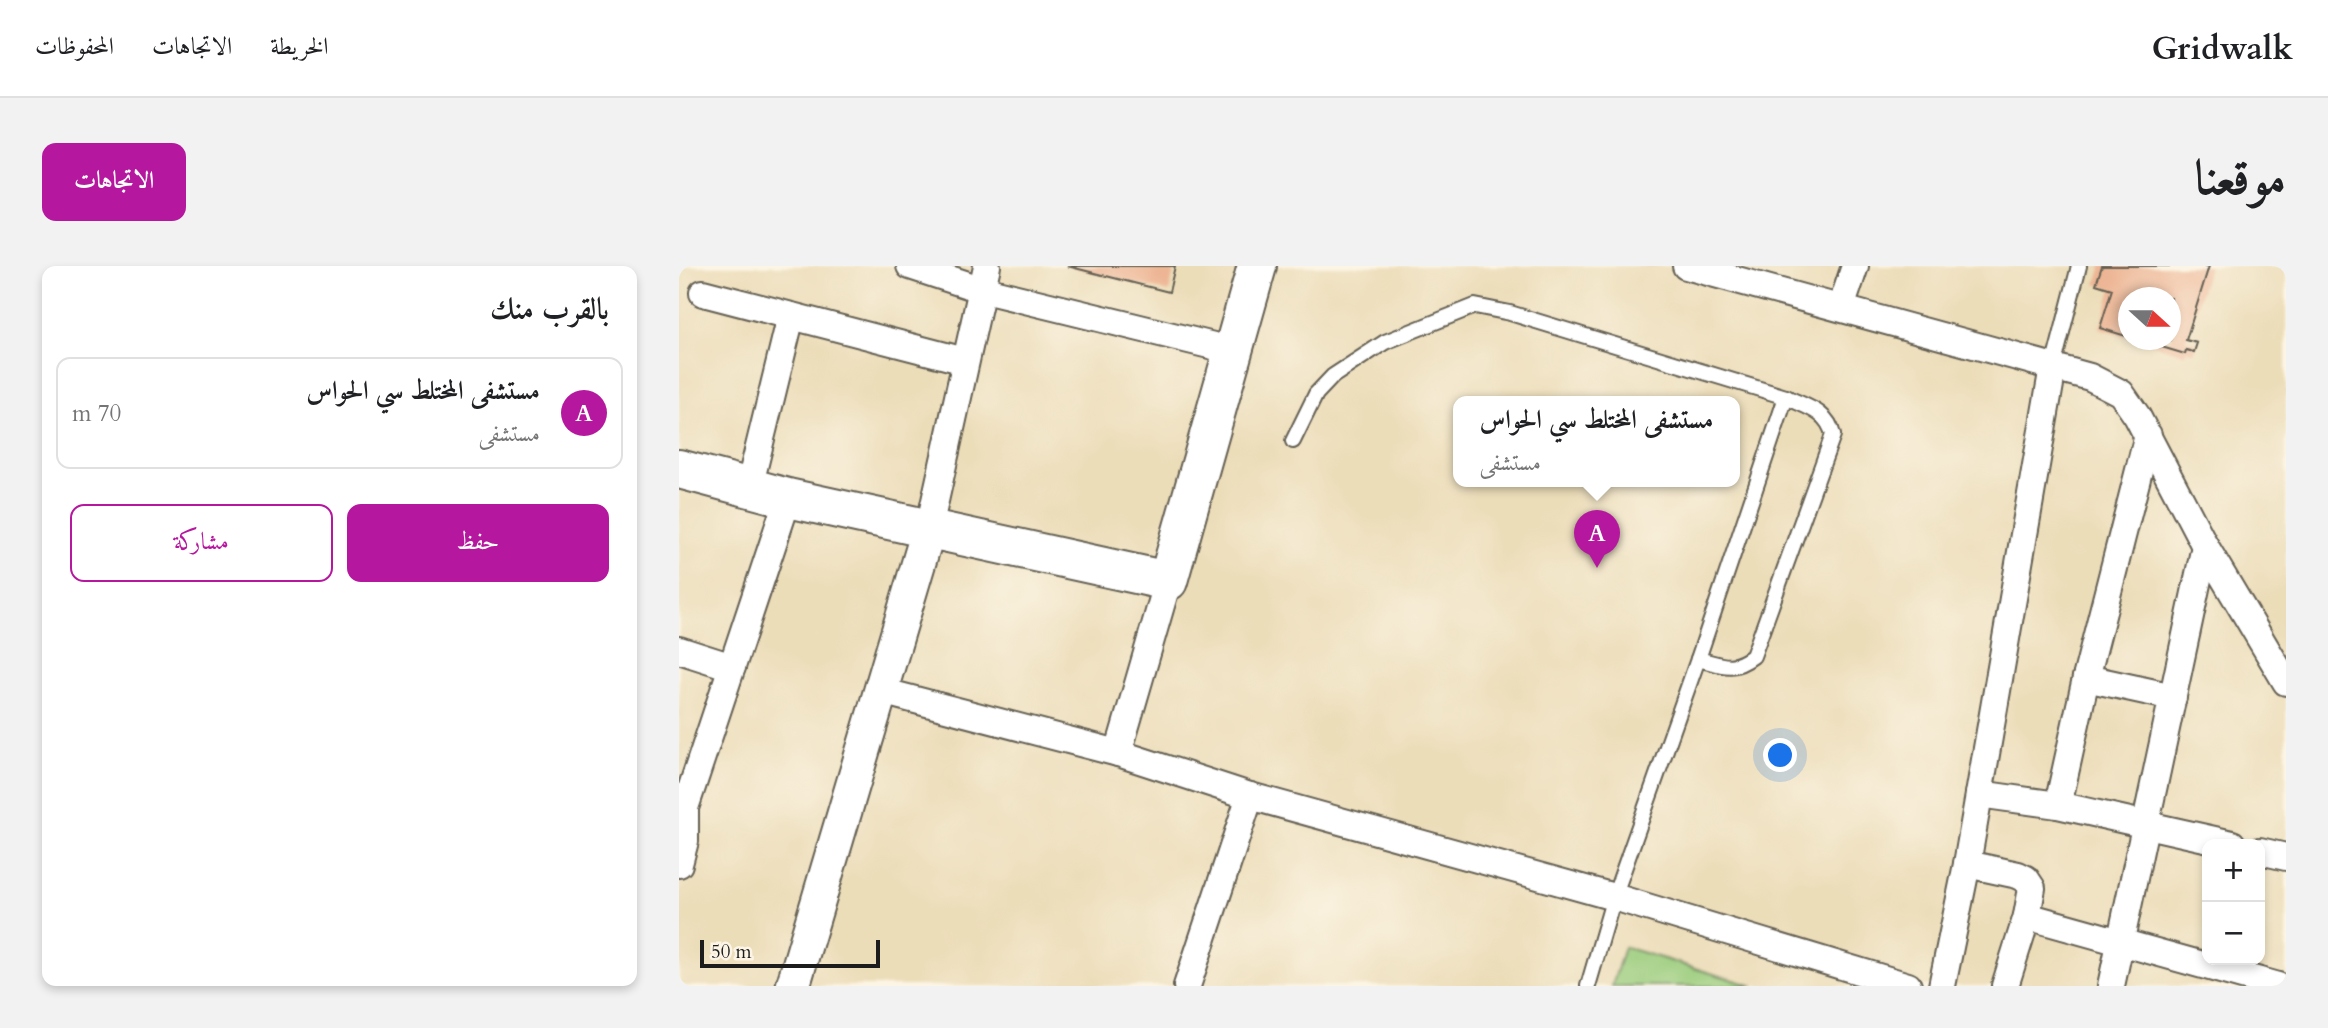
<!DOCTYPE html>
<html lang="ar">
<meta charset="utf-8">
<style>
body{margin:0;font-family:Cardo,Amiri,serif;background:#f2f2f2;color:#202124;direction:rtl}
.controls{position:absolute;right:21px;bottom:21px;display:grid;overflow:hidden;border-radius:14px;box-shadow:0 4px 10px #0003}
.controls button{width:63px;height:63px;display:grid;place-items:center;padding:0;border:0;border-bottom:2px solid #e0e0e0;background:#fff;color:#202124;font:35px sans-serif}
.compass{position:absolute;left:1439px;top:21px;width:63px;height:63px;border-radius:50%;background:#fff;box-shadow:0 4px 10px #0003;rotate:111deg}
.scale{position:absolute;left:21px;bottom:18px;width:180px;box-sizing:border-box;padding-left:7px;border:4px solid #1c1c1c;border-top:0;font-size:19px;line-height:24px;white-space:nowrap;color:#1c1c1c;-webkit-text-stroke:5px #fcf5e5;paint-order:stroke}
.you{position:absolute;left:1102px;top:490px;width:24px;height:24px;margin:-18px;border:5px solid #fff;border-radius:50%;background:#1a73e8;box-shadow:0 0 0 10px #1a73e833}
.badge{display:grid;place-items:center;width:46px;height:46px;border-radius:50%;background:#b5179e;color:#fff;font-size:23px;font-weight:700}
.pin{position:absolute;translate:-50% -58px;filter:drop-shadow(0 2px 4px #0008)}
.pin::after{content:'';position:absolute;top:37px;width:24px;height:21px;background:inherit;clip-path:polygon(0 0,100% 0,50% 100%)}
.popup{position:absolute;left:774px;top:130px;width:287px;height:91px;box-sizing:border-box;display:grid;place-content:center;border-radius:14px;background:#fff;filter:drop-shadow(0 2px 5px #0005);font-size:23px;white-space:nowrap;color:#757577}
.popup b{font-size:26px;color:#202124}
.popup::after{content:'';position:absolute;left:50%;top:100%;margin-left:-14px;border:14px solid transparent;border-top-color:#fff}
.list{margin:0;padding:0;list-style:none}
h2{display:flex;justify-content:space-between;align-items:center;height:91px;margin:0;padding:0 28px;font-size:30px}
h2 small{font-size:23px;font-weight:400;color:#757577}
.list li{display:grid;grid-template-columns:46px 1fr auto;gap:21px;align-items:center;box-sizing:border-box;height:112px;margin:0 14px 14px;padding:0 14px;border:2px solid #e0e0e0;border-radius:14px}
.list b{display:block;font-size:26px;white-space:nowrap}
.list p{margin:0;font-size:23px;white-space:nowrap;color:#757577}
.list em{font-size:23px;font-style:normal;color:#757577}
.actions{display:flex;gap:14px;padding:21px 28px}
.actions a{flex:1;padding:16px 0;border:2px solid #b5179e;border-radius:14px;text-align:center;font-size:24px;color:#b5179e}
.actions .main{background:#b5179e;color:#fff}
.map{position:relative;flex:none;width:1607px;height:720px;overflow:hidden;direction:ltr;border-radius:14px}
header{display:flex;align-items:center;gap:42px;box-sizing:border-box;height:98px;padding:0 35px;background:#fff;border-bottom:2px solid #e0e0e0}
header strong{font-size:33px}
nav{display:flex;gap:38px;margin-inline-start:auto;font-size:24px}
.intro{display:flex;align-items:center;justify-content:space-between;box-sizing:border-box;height:168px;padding:0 42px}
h1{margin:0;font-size:49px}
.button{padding:18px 32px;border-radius:14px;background:#b5179e;color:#fff;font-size:24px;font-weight:700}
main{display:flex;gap:42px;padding:0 42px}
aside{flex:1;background:#fff;border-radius:14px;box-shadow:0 4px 10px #0003}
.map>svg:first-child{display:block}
</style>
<header>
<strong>Gridwalk</strong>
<nav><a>الخريطة</a><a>الاتجاهات</a><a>المحفوظات</a></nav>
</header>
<div class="intro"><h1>موقعنا</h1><a class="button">الاتجاهات</a></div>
<main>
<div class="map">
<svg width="1607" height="720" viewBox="0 0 1607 720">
<rect width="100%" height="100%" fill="#fcf5e5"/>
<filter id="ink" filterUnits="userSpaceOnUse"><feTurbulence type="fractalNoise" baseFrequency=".0143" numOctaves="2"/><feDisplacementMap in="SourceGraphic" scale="14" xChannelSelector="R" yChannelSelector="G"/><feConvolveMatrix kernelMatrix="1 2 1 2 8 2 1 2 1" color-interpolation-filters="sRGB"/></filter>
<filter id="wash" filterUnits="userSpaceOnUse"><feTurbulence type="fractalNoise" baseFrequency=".00686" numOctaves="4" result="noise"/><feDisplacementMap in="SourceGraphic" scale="28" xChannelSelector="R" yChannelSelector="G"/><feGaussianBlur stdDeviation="1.57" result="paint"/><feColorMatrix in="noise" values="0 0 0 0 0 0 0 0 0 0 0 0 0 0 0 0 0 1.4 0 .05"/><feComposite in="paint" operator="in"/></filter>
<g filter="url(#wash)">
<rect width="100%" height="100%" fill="#ecddb9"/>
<polygon fill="#99cc7c" stroke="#5a744c" stroke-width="2" points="945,681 1075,720 933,720"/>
<g id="blocks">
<g fill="#edb594">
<polygon points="388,0 496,0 490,26"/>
<polygon points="1423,0 1530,0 1507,74 1518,77 1515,86 1507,84 1506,88 1459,74 1492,74 1492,32 1450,32 1450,71 1421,62 1433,23 1417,18"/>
</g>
</g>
</g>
<g filter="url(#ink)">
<use href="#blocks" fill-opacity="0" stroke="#656053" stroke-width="2"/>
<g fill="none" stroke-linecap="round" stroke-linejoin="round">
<defs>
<g id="service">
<polyline points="1374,101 1400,0"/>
<path d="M614 175 637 128 654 110 706 76 796 40 831 47 1107 131C1127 141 1149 145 1154 169L1074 390C1053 406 1043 399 1019 393"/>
<polyline points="909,720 935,631 1019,393 1107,131"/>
</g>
<g id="minor">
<polyline points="231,0 301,23 555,85"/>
<polyline points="1007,0 1411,111 1442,127 1458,150 1526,280 1607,416"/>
<polyline points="24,27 286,95"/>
<polyline points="1162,42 1176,0"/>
<polyline points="70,222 112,50"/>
<polyline points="250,262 308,0"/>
<polyline points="0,384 53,401"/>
<polyline points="1407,412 1494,431"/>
<polyline points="202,425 439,487 571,530 935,631 1229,720"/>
<polyline points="439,487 489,315"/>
<polyline points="1300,528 1379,539 1553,578"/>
<polyline points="1379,539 1407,412 1469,169"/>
<polyline points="1581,585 1607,591"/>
<polyline points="0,598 6,575 6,542 109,232"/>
<polyline points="1288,598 1339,609 1347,613 1353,622 1348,650 1326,720"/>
<polyline points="1348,650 1599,720"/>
<polyline points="508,720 571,530"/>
<polyline points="1263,720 1288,598 1374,101"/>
<polyline points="1432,720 1526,280"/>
</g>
<polyline id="tertiary" points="114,720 250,262"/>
<polyline id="secondary" points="0,203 109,232 489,315 578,0"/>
</defs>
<use href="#service" stroke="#656053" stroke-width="18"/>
<use href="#minor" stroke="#656053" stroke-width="30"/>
<use href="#tertiary" stroke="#656053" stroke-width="37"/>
<use href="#secondary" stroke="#656053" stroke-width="42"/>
<use href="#service" stroke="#fff" stroke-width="14"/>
<use href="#minor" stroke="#fff" stroke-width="26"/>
<use href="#tertiary" stroke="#fff" stroke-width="33"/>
<use href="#secondary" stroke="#fff" stroke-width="38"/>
</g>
</g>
</svg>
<div class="controls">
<button>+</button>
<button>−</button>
</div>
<svg class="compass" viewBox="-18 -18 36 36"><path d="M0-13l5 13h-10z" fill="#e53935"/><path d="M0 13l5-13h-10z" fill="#757577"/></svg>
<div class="scale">50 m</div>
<div class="you"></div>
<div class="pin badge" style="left:918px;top:302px">A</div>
<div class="popup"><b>مستشفى المختلط سي الحواس</b>مستشفى</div>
</div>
<aside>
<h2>بالقرب منك<small></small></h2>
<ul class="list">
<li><span class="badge">A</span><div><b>مستشفى المختلط سي الحواس</b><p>مستشفى</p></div><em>70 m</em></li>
</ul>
<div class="actions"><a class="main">حفظ</a><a>مشاركة</a></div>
</aside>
</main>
